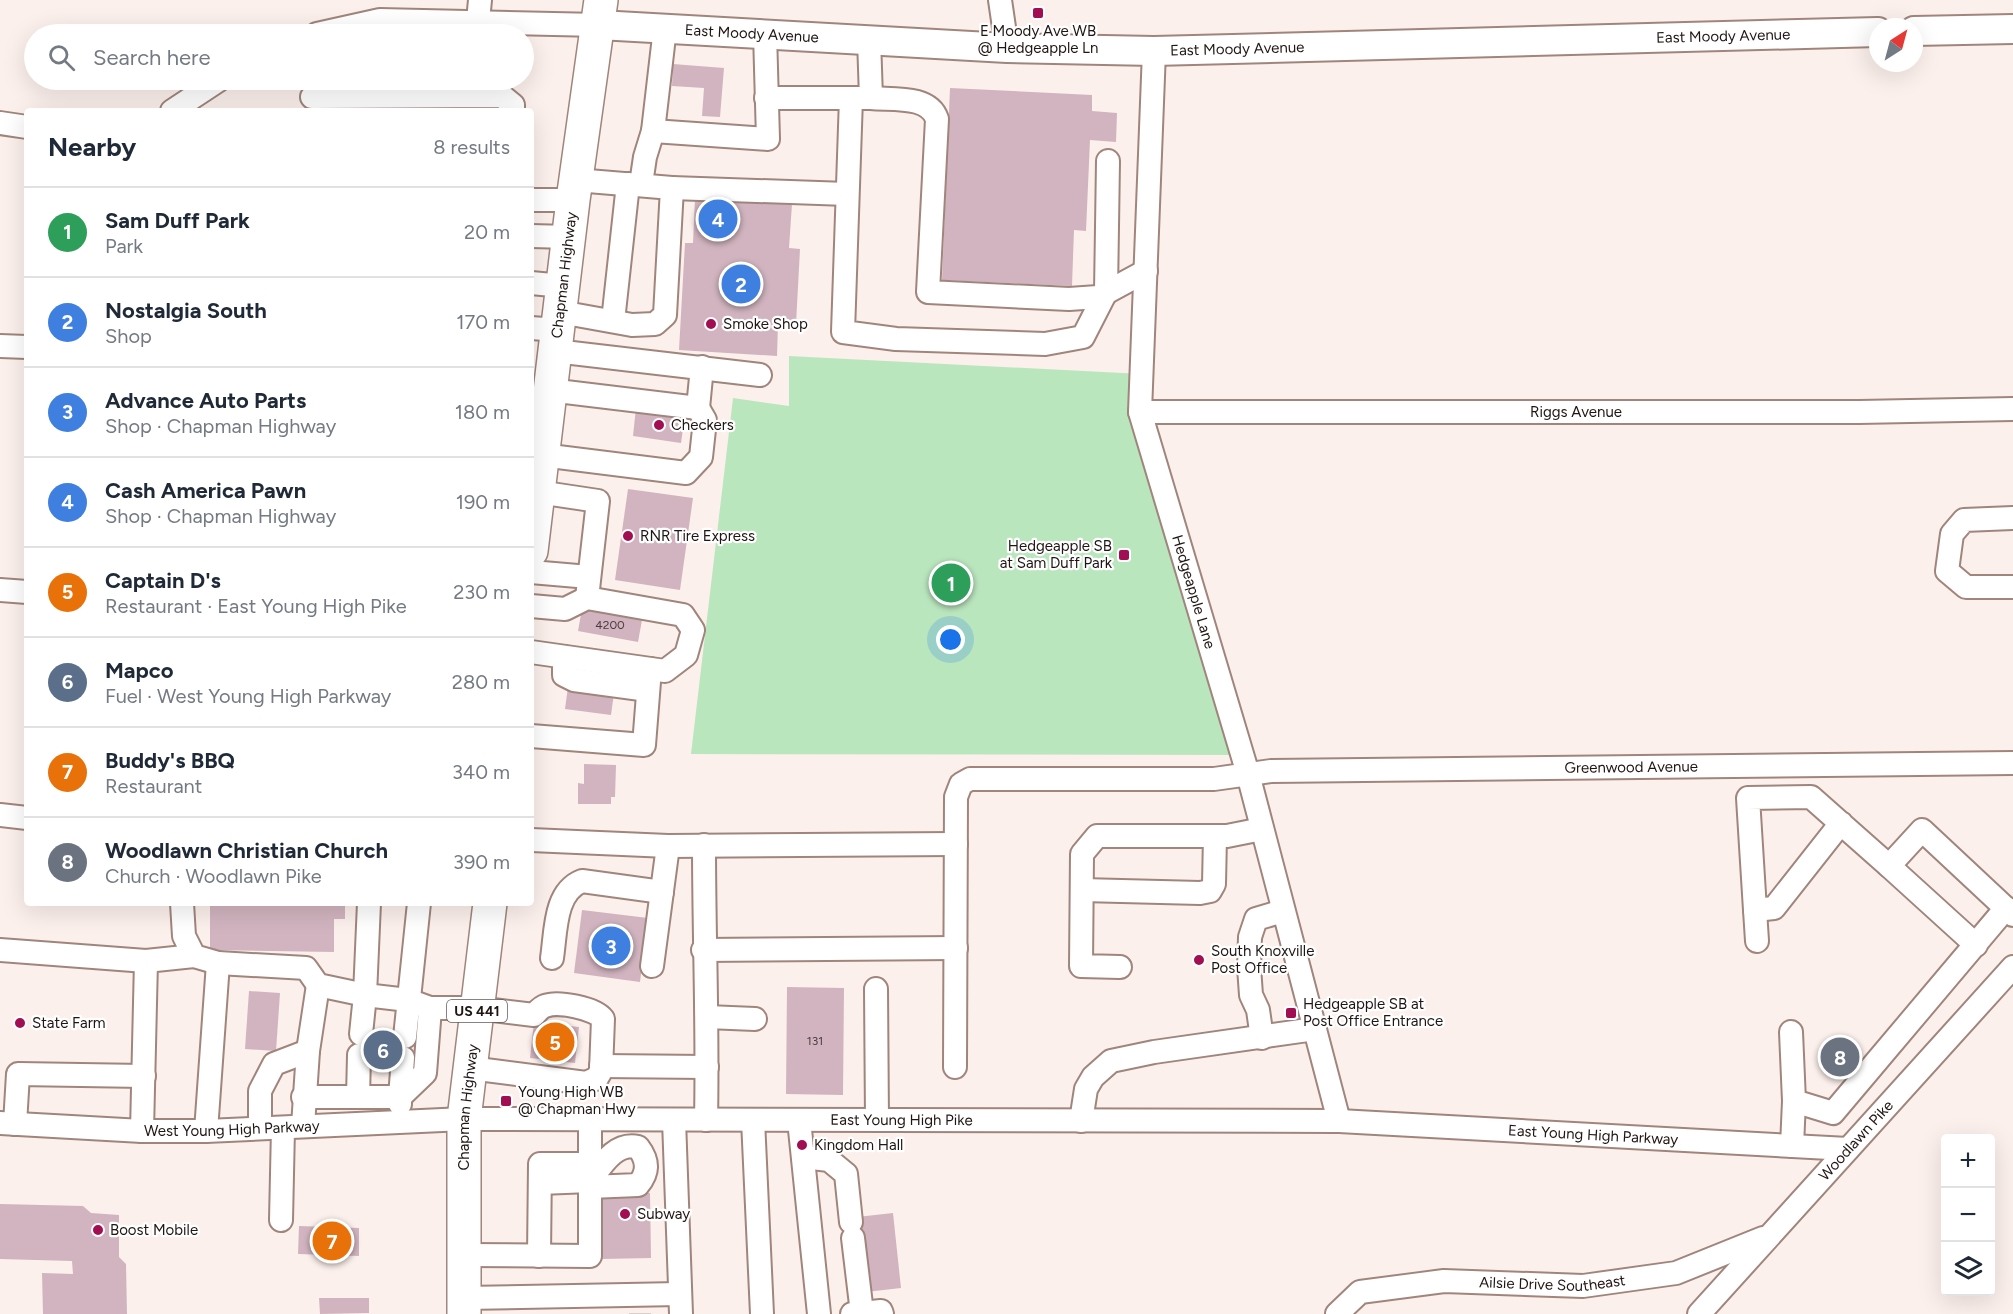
<!DOCTYPE html>
<meta charset="utf-8">
<style>
body{margin:0;font-family:Figtree,sans-serif;background:#f6f6f7;color:#1f2937}
.controls{position:absolute;right:18px;bottom:18px;display:grid;overflow:hidden;border-radius:6px;box-shadow:0 6px 24px #0002}
.controls button{width:54px;height:54px;display:grid;place-items:center;padding:0;border:0;border-bottom:2px solid #e0e1e3;background:#fff;color:#1f2937;font:30px sans-serif}
.compass{position:absolute;left:1869px;top:18px;width:54px;height:54px;border-radius:50%;background:#fff;box-shadow:0 6px 24px #0002;rotate:36deg}
.you{position:absolute;left:951px;top:640px;width:21px;height:21px;margin:-15px;border:4px solid #fff;border-radius:50%;background:#1a73e8;box-shadow:0 0 0 9px #1a73e833}
.badge{display:grid;place-items:center;width:39px;height:39px;border-radius:50%;background:#a10e52;color:#fff;font-size:20px;font-weight:700}
.pin{position:absolute;translate:-50% -50%;border:3px solid #fff;box-shadow:0 2px 6px #0006}
.list{margin:0;padding:0;list-style:none}
h2{display:flex;justify-content:space-between;align-items:center;height:78px;margin:0;padding:0 24px;font-size:26px}
h2 small{font-size:20px;font-weight:400;color:#747a83}
.list li{display:grid;grid-template-columns:39px 1fr auto;gap:18px;align-items:center;box-sizing:border-box;height:90px;padding:0 24px;border-top:2px solid #e0e1e3}
.list b{display:block;font-size:22px;white-space:nowrap}
.list p{margin:0;font-size:20px;white-space:nowrap;color:#747a83}
.list em{font-size:20px;font-style:normal;color:#747a83}
.icon{flex:none;width:33px;height:33px;fill:none;stroke:currentColor;stroke-width:2;stroke-linecap:round;stroke-linejoin:round}
.map{position:relative;flex:none;width:2013px;height:1314px;overflow:hidden}
.search{position:absolute;background:#fff;box-shadow:0 6px 24px #0002;left:24px;top:24px;width:510px;height:66px;display:flex;align-items:center;gap:15px;box-sizing:border-box;padding:0 21px;border-radius:33px;color:#747a83;font-size:22px}
.panel{position:absolute;background:#fff;box-shadow:0 6px 24px #0002;left:24px;top:108px;width:510px;height:798px;border-radius:6px}
.map>svg:first-child{display:block}
</style>
<div class="map">
<svg width="2013" height="1314" viewBox="0 0 2013 1314">
<rect width="100%" height="100%" fill="#fcf0ec"/>
<polygon fill="#bae6be" points="789,356 1142,374 1241,755 691,754 733,398 789,406"/>
<g fill="#d1b4bf">
<polygon points="673,64 724,68 720,117 702,116 704,88 672,86"/>
<polygon points="950,88 1092,95 1092,111 1117,113 1116,142 1090,140 1086,231 1074,230 1072,286 942,280"/>
<polygon points="443,108 443,111 393,111 393,109"/>
<polygon points="695,198 792,204 789,248 800,249 796,324 778,324 777,356 679,350 685,243 693,243"/>
<polygon points="636,408 685,415 681,443 633,436"/>
<polygon points="628,489 693,498 680,590 615,580"/>
<polygon points="582,609 642,620 638,642 578,631"/>
<polygon points="568,687 614,693 611,715 565,709"/>
<polygon points="584,764 616,765 615,797 611,797 611,804 578,804 578,783 584,784"/>
<polygon points="210,903 345,903 345,919 334,919 334,952 210,950"/>
<polygon points="582,910 648,918 640,982 574,973"/>
<polygon points="787,987 844,988 843,1095 786,1094"/>
<polygon points="249,991 280,993 276,1051 245,1049"/>
<polygon points="534,1022 579,1027 575,1063 530,1058"/>
<polygon points="600,1193 650,1193 651,1258 601,1259"/>
<polygon points="0,1204 83,1206 91,1213 119,1215 119,1257 126,1264 127,1314 43,1314 42,1273 73,1274 72,1261 0,1259"/>
<polygon points="893,1213 901,1288 866,1292 845,1238 844,1223 857,1217"/>
<polygon points="299,1226 359,1228 359,1256 298,1254"/>
<polygon points="319,1298 369,1298 369,1313 320,1314"/>
</g>
<g fill="none" stroke-linecap="round" stroke-linejoin="round">
<polyline stroke="#dbcfcb" stroke-width="22" stroke-dasharray="22 11" stroke-linecap="butt" points="640,1314 640,1313"/>
<defs>
<g id="minor">
<polyline points="1000,0 1007,48"/>
<polyline points="478,21 480,0"/>
<polyline points="317,34 380,20 599,25"/>
<path id="s1" d="M1154 51 1140 412 1248 774 1339 1121"/>
<polyline points="312,97 502,96 513,105 513,111"/>
<polyline points="766,98 871,98 869,39"/>
<polyline points="851,98 843,332 896,339 1045,344 1083,337 1106,292 1108,161"/>
<path d="M871 98C893 100 929 95 937 119L928 292 1069 299 1098 297 1146 271"/>
<polyline points="172,111 219,80"/>
<polyline points="0,123 27,127"/>
<polyline points="653,131 768,139 765,33"/>
<polyline points="641,184 645,157 653,131 665,28"/>
<polyline points="672,188 847,194"/>
<polyline points="531,200 573,200"/>
<polyline points="531,236 569,237"/>
<polyline points="531,283 563,286"/>
<polyline points="560,312 632,325 655,324 665,315 672,188 576,180"/>
<polyline points="613,321 628,184"/>
<polyline points="531,328 558,330"/>
<polyline points="0,346 27,347"/>
<polyline points="555,351 760,375"/>
<polyline points="698,408 702,367"/>
<path id="s2" d="M1140 412H1859L2013 409"/>
<polyline points="542,455 686,473 701,457 705,420 698,408 549,390"/>
<polyline points="538,492 598,501 587,598"/>
<polyline points="2013,518 1964,520 1952,534 1947,571 1966,587 2013,587"/>
<polyline points="531,572 589,577"/>
<polyline points="0,590 27,592"/>
<polyline points="531,606 565,609 587,598 683,615 693,630 686,655 665,671 531,652"/>
<polyline points="564,657 564,675 574,680 648,690"/>
<polyline points="531,736 644,745 650,669"/>
<polyline points="0,815 27,818"/>
<polyline points="1841,823 1774,908 1755,910 1748,798 1811,797 1889,866 1922,830 2013,915"/>
<polyline points="531,840 668,846 956,844"/>
<path d="M704 845C704 937 708 1028 706 1120"/>
<polyline points="1889,866 1976,945"/>
<polyline points="1082,890 1200,893 1210,891 1214,884 1215,836"/>
<polyline points="182,903 184,936 194,956 218,963 306,968 318,985 365,995 361,1034"/>
<path d="M369 903 365 995 408 1000 430 1008H477L534 1015C537 1012 541 1007 545 1006 558 1001 595 1008 603 1019L601 1071 597 1078 586 1083 470 1068"/>
<polyline points="1755,910 1757,941"/>
<polyline points="0,950 146,961"/>
<polyline points="703,950 956,948"/>
<path d="M552 958C556 932 554 892 582 881L662 892"/>
<polyline points="652,966 668,846"/>
<polyline points="1120,967 1081,966 1082,854 1097,836 1227,836 1262,829"/>
<polyline points="876,989 877,1120"/>
<polyline points="707,1017 755,1019"/>
<polyline points="1791,1032 1794,1101 1833,1113 2006,908"/>
<polyline points="405,1037 419,903"/>
<polyline points="1262,1038 1258,1010 1251,995 1249,967 1250,937 1256,919 1283,911"/>
<polyline points="601,1066 707,1067"/>
<path id="s3" d="M955 1067 956 797 961 784 970 779H1214L1271 771 2013 763"/>
<polyline points="303,1097 400,1097 403,1058"/>
<polyline points="358,1097 359,1055"/>
<polyline points="400,1104 400,1097 425,1073 430,1008"/>
<polyline points="674,1120 681,1314"/>
<polyline points="753,1120 762,1314"/>
<polyline points="799,1120 819,1314"/>
<polyline points="1081,1121 1086,1089 1093,1077 1111,1061 1154,1052 1315,1029"/>
<path id="s4" d="M0 1123 142 1131H206L464 1119 1339 1121 1848 1149"/>
<polyline points="15,1124 18,1074 144,1076"/>
<polyline points="303,1126 308,1051 318,985"/>
<polyline points="260,1128 260,1091 274,1064 308,1051"/>
<polyline points="142,1131 146,961 194,956"/>
<polyline points="206,1131 218,963"/>
<polyline points="1792,1146 1794,1101"/>
<polyline points="803,1157 829,1160 846,1174 851,1222"/>
<path d="M540 1183 590 1181C602 1165 615 1142 638 1147 648 1160 649 1172 638 1185L590 1187"/>
<polyline points="281,1220 283,1128"/>
<polyline points="853,1238 862,1313"/>
<polyline points="464,1255 590,1256 590,1119"/>
<polyline points="539,1256 540,1164 590,1164"/>
<polyline points="464,1298 679,1294"/>
<polyline points="852,1314 881,1311 882,1314"/>
<path id="s5" d="M1337 1314 1360 1292 1444 1281 1583 1286 1676 1273 1763 1238"/>
<path id="s6" d="M1699 1314 2013 967"/>
</g>
<g id="major">
<path id="s7" d="M599 25 1007 48 1154 51 1878 32"/>
<polyline points="1914,31 2013,29"/>
</g>
<g id="highway">
<path id="s8" d="M531 551 573 200 601 0"/>
<path id="s9" d="M464 1314V1119L490 903"/>
</g>
</defs>
<use href="#minor" stroke="#a0857c" stroke-width="26"/>
<use href="#major" stroke="#a0857c" stroke-width="32"/>
<use href="#highway" stroke="#a0857c" stroke-width="36"/>
<use href="#minor" stroke="#fff" stroke-width="22"/>
<use href="#major" stroke="#fff" stroke-width="28"/>
<use href="#highway" stroke="#fff" stroke-width="33"/>
</g>
<g fill="#a10e52" stroke="#fff" stroke-width="2">
<rect x="1032" y="7" width="12" height="12" rx="3"/>
<circle cx="711" cy="324" r="6"/>
<circle cx="659" cy="425" r="6"/>
<circle cx="628" cy="536" r="6"/>
<rect x="1118" y="549" width="12" height="12" rx="3"/>
<circle cx="1199" cy="960" r="6"/>
<rect x="1285" y="1007" width="12" height="12" rx="3"/>
<circle cx="20" cy="1023" r="6"/>
<rect x="500" y="1095" width="12" height="12" rx="3"/>
<circle cx="802" cy="1145" r="6"/>
<circle cx="625" cy="1214" r="6"/>
<circle cx="98" cy="1230" r="6"/>
</g>
<g text-anchor="middle" stroke-width="4.5" stroke-linejoin="round" paint-order="stroke">
<g font-size="12" fill="#4c3d3d">
<text x="610" y="629">4200</text>
<text x="815" y="1045">131</text>
</g>
<rect fill="#fff" stroke="#625b59" stroke-width="1.5" x="447" y="1000" width="60" height="22" rx="4.5"/>
<g font-size="14" font-weight="bold" fill="#1f1512">
<text x="477" y="1016">US 441</text>
</g>
<g font-size="15" fill="#1f1512" stroke="#fff" text-anchor="start">
<text x="1038" y="36" text-anchor="middle">E Moody Ave WB<tspan x="1038" dy="17">@ Hedgeapple Ln</tspan></text>
<text x="723" y="329">Smoke Shop</text>
<text x="671" y="430">Checkers</text>
<text x="640" y="541">RNR Tire Express</text>
<text x="1112" y="551" text-anchor="end">Hedgeapple SB<tspan x="1112" dy="17">at Sam Duff Park</tspan></text>
<text x="1211" y="956">South Knoxville<tspan x="1211" dy="17">Post Office</tspan></text>
<text x="1303" y="1009">Hedgeapple SB at<tspan x="1303" dy="17">Post Office Entrance</tspan></text>
<text x="32" y="1028">State Farm</text>
<text x="518" y="1097">Young High WB<tspan x="518" dy="17">@ Chapman Hwy</tspan></text>
<text x="814" y="1150">Kingdom Hall</text>
<text x="637" y="1219">Subway</text>
<text x="110" y="1235">Boost Mobile</text>
</g>
<g font-size="15" fill="#1f1512" stroke="#fff">
<text dy="5" stroke="none"><textPath href="#s7" startOffset="153">East Moody Avenue</textPath></text>
<text dy="5" stroke="none"><textPath href="#s7" startOffset="1125">East Moody Avenue</textPath></text>
<text dy="5" stroke="none"><textPath href="#s7" startOffset="639">East Moody Avenue</textPath></text>
<text dy="5" stroke="none"><textPath href="#s8" startOffset="278">Chapman Highway</textPath></text>
<text dy="5" stroke="none"><textPath href="#s2" startOffset="436">Riggs Avenue</textPath></text>
<text dy="5" stroke="none"><textPath href="#s1" startOffset="549">Hedgeapple Lane</textPath></text>
<text dy="5" stroke="none"><textPath href="#s3" startOffset="956">Greenwood Avenue</textPath></text>
<text dy="5" stroke="none"><textPath href="#s9" startOffset="207">Chapman Highway</textPath></text>
<text dy="5" stroke="none"><textPath href="#s4" startOffset="902">East Young High Pike</textPath></text>
<text dy="5" stroke="none"><textPath href="#s4" startOffset="232">West Young High Parkway</textPath></text>
<text dy="5" stroke="none"><textPath href="#s4" startOffset="1594">East Young High Parkway</textPath></text>
<text dy="5" stroke="none"><textPath href="#s6" startOffset="234">Woodlawn Pike</textPath></text>
<text dy="5" stroke="none"><textPath href="#s5" startOffset="225">Ailsie Drive Southeast</textPath></text>
</g>
</g>
</svg>
<div class="controls">
<button>+</button>
<button>−</button>
<button><svg class="icon" aria-label="layers" viewBox="0 0 24 24"><path d="M12 4l9 5-9 5-9-5zM3 14l9 5 9-5"/></svg></button>
</div>
<svg class="compass" viewBox="-18 -18 36 36"><path d="M0-13l5 13h-10z" fill="#e53935"/><path d="M0 13l5-13h-10z" fill="#747a83"/></svg>
<div class="you"></div>
<div class="pin badge" style="left:951px;top:583px;background:#2e9e5b">1</div>
<div class="pin badge" style="left:741px;top:284px;background:#3f7fe0">2</div>
<div class="pin badge" style="left:611px;top:946px;background:#3f7fe0">3</div>
<div class="pin badge" style="left:718px;top:219px;background:#3f7fe0">4</div>
<div class="pin badge" style="left:555px;top:1042px;background:#e8710a">5</div>
<div class="pin badge" style="left:383px;top:1050px;background:#5c6f8a">6</div>
<div class="pin badge" style="left:332px;top:1241px;background:#e8710a">7</div>
<div class="pin badge" style="left:1840px;top:1057px;background:#6b7280">8</div>
<div class="search"><svg class="icon" aria-label="search" viewBox="0 0 24 24"><circle cx="10" cy="10" r="6"/><path d="M15 15l6 6"/></svg>Search here</div>
<section class="panel">
<h2>Nearby<small>8 results</small></h2>
<ul class="list">
<li><span class="badge" style="background:#2e9e5b">1</span><div><b>Sam Duff Park</b><p>Park</p></div><em>20 m</em></li>
<li><span class="badge" style="background:#3f7fe0">2</span><div><b>Nostalgia South</b><p>Shop</p></div><em>170 m</em></li>
<li><span class="badge" style="background:#3f7fe0">3</span><div><b>Advance Auto Parts</b><p>Shop · Chapman Highway</p></div><em>180 m</em></li>
<li><span class="badge" style="background:#3f7fe0">4</span><div><b>Cash America Pawn</b><p>Shop · Chapman Highway</p></div><em>190 m</em></li>
<li><span class="badge" style="background:#e8710a">5</span><div><b>Captain D's</b><p>Restaurant · East Young High Pike</p></div><em>230 m</em></li>
<li><span class="badge" style="background:#5c6f8a">6</span><div><b>Mapco</b><p>Fuel · West Young High Parkway</p></div><em>280 m</em></li>
<li><span class="badge" style="background:#e8710a">7</span><div><b>Buddy's BBQ</b><p>Restaurant</p></div><em>340 m</em></li>
<li><span class="badge" style="background:#6b7280">8</span><div><b>Woodlawn Christian Church</b><p>Church · Woodlawn Pike</p></div><em>390 m</em></li>
</ul>
</section>
</div>
